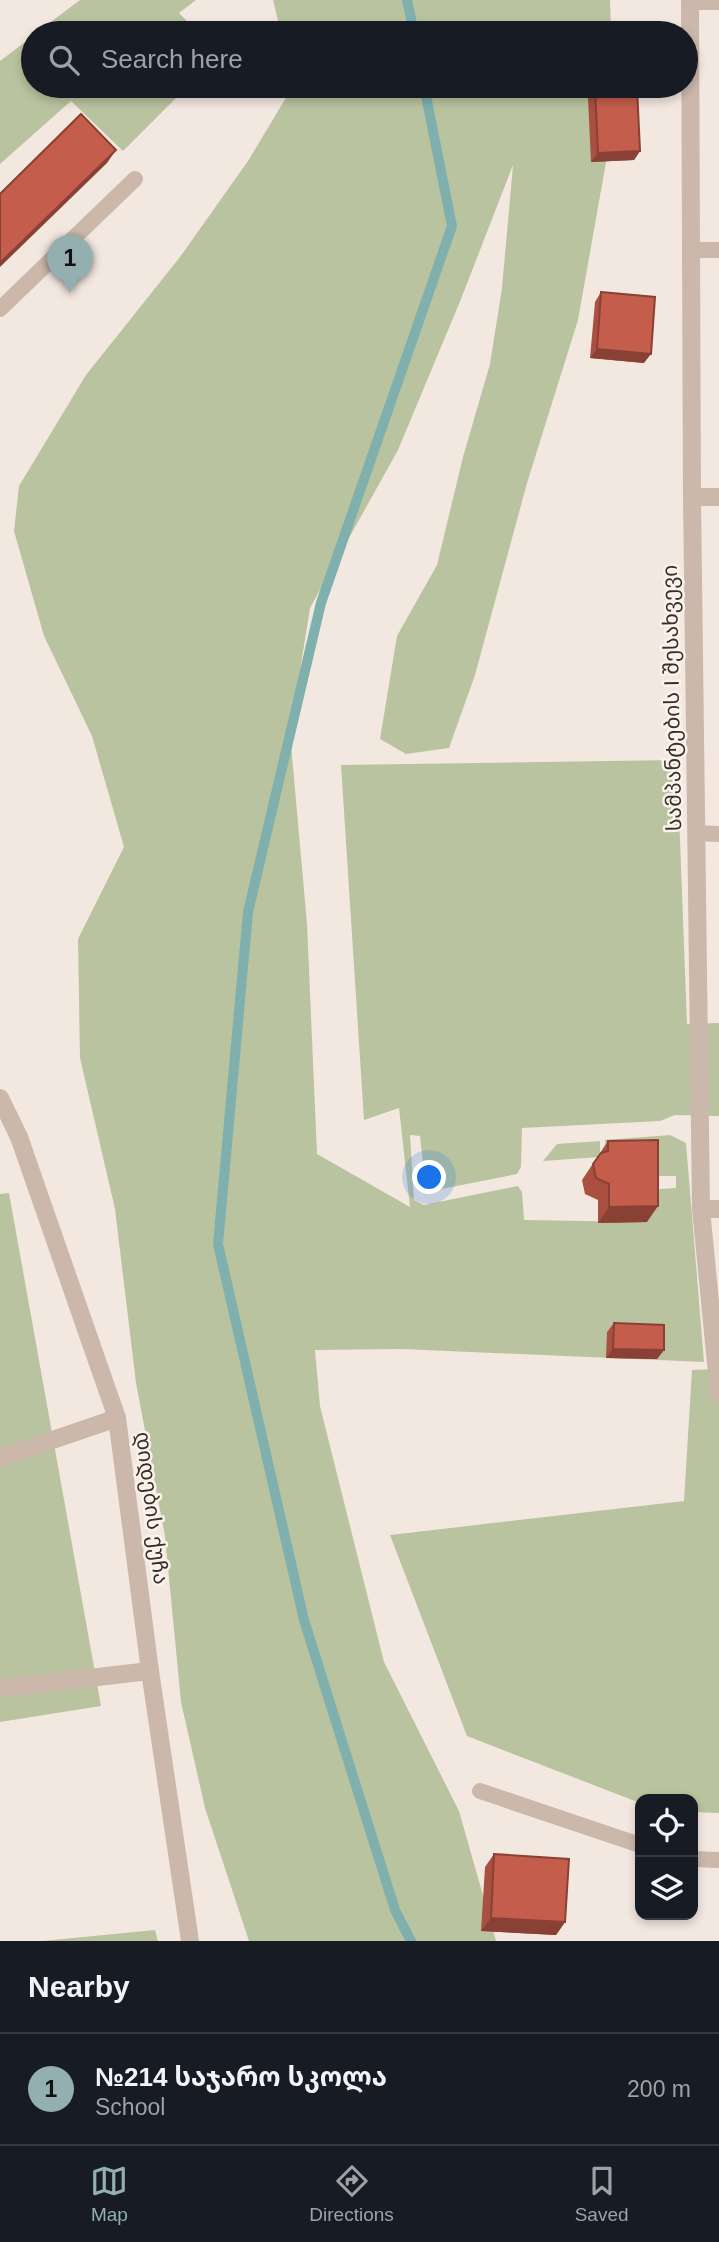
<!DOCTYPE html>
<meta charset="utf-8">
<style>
body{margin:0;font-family:Helvetica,"Noto Sans Georgian",sans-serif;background:#20242c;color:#f1f3f6}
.controls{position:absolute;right:21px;bottom:21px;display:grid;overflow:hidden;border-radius:14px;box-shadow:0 4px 10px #0003}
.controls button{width:63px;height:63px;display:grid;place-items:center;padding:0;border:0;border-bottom:2px solid #363941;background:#171b24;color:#f1f3f6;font:35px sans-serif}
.you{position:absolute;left:430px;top:1178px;width:24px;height:24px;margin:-18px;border:5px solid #fff;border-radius:50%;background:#1a73e8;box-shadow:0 0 0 10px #1a73e833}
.badge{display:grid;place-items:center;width:46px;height:46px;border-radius:50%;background:#93afaf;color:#111;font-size:23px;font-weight:700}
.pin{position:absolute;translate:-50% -58px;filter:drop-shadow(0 2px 4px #0008)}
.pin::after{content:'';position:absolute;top:37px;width:24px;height:21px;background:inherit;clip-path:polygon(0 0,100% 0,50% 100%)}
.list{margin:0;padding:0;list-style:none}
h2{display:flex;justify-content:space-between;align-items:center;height:91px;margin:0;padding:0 28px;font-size:30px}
h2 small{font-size:23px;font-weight:400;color:#9ea1a6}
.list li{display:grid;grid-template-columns:46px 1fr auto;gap:21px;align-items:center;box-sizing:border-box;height:112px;padding:0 28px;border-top:2px solid #363941}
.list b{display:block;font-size:26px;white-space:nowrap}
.list p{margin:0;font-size:23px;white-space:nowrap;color:#9ea1a6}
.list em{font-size:23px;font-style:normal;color:#9ea1a6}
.icon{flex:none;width:38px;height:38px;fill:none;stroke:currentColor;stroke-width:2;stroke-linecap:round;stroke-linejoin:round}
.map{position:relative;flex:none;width:719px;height:1941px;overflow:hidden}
.search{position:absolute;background:#171b24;box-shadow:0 4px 10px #0003;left:21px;right:21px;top:21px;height:77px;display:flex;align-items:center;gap:18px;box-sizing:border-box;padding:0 24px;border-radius:38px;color:#9ea1a6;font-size:26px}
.sheet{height:203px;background:#171b24}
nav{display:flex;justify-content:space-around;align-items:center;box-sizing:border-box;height:98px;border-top:2px solid #363941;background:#171b24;font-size:19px;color:#9ea1a6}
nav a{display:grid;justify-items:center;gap:4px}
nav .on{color:#93afaf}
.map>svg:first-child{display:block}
</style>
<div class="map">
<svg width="719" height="1941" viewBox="0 0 719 1941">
<rect width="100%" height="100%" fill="#f3e8e0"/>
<g fill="#bac39f">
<polygon points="80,0 196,0 179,13 199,33 36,33"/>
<polygon points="273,0 610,0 611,33 281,33"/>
<polygon points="33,36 33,86 188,86 123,151 71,101 0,164 0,61"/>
<polygon points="293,86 610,86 608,151 578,320 527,483 475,675 449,748 406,754 380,739 397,636 437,565 463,457 490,364 502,288 513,165 461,299 398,450 310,608 290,733 307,924 317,1154 410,1207 399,1108 364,1120 341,765 677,760 687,1024 719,1023 719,1116 675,1115 660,1121 522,1128 521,1167 517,1174 426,1192 420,1136 410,1135 414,1200 424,1205 518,1186 522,1192 524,1220 646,1222 654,1195 659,1189 676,1188 676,1176 657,1176 606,1157 605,1140 670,1135 686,1143 704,1362 402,1349 315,1350 320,1406 384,1662 459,1811 496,1941 249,1941 205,1808 181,1702 165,1536 136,1383 115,1209 80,1058 78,939 124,847 92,736 44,636 14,531 19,486 86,375 180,257 248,161"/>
<polygon points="600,1141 600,1157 543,1161 557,1144"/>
<polygon points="9,1193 101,1706 0,1722 0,1194"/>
<polygon points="719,1369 719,1813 693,1812 693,1799 640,1799 640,1803 467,1736 390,1535 684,1501 692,1370"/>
<polygon points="155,1930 158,1941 42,1941"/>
</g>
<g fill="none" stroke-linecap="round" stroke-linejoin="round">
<g stroke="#7fb0ad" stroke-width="10">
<polyline points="407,0 414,33"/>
<polyline points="411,1941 395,1910 304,1620 218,1244 248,912 321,603 452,226 424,86"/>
</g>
<g stroke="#ccb7ab" stroke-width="16">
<polyline points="690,2 719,2"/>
<polyline points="691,250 719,250"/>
<polyline points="0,309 135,179"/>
<polyline points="697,833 719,834"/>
<polyline points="480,1791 640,1845"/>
<polyline points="693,1859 719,1860"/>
</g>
<g stroke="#ccb7ab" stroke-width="18">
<polyline points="690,0 692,497 701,1209 719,1394"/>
<polyline points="692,497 719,497"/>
<polyline points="0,1098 19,1137 117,1418 150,1671 190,1941"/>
<polyline points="701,1209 719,1209"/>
<polyline points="0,1458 117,1418"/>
<polyline points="0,1688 150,1671"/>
</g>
</g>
<g fill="#a95041">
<polygon points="595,89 640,151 634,160 591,162 588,98"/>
<polygon points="601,292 644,363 590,358 595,302"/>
<polygon points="608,1141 647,1222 598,1223 598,1200 585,1194 582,1180"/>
<polygon points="614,1323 664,1350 657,1359 606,1358 607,1332"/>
<polygon points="494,1854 565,1922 556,1935 481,1931 485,1867"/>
</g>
<g fill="#8a4135">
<polygon points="116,150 107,163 0,267 0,263"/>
<polygon points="640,151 634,160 591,162 598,153"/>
<polygon points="597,349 651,354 644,363 590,358"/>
<polygon points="658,1206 647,1222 598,1223 609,1207"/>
<polygon points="613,1349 664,1350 657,1359 606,1358"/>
<polygon points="491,1918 565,1922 556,1935 481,1931"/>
</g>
<g fill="#c55d4c" stroke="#8a4135" stroke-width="2">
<polygon points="637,87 640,151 598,153 595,89"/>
<polygon points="81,114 116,150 0,263 0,194"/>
<polygon points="601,292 655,297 651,354 597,349"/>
<polygon points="658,1140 658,1206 609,1207 609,1184 596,1178 593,1164 601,1153 608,1151 608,1141"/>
<polygon points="614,1323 664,1325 664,1350 613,1349"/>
<polygon points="494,1854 569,1859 565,1922 491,1918"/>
</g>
<g text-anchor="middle" stroke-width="5" stroke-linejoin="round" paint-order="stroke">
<g font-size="21" fill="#392e2a" stroke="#faf3ec">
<text transform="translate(672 698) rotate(-91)" y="7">სამპანტების I შესახვევი</text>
<text transform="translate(152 1508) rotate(83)" y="7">დიდების ქუჩა</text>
</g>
</g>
</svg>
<div class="controls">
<button><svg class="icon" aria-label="locate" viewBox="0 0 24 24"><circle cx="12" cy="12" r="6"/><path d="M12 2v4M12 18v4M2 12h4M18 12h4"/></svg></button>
<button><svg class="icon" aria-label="layers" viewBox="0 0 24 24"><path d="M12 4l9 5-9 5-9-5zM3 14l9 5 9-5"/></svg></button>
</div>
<div class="you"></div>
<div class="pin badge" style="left:70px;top:293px">1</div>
<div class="search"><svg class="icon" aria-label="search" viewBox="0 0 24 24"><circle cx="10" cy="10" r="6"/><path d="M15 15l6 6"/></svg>Search here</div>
</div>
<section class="sheet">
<h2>Nearby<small></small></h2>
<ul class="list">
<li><span class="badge">1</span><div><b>№214 საჯარო სკოლა</b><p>School</p></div><em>200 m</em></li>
</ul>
</section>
<nav>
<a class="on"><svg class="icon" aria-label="map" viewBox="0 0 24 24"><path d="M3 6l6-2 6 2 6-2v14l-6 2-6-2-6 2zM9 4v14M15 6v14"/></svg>Map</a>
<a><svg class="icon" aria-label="directions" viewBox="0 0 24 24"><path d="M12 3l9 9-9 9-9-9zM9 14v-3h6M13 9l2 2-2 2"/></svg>Directions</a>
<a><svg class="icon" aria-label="saved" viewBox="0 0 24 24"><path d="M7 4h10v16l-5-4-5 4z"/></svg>Saved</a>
</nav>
